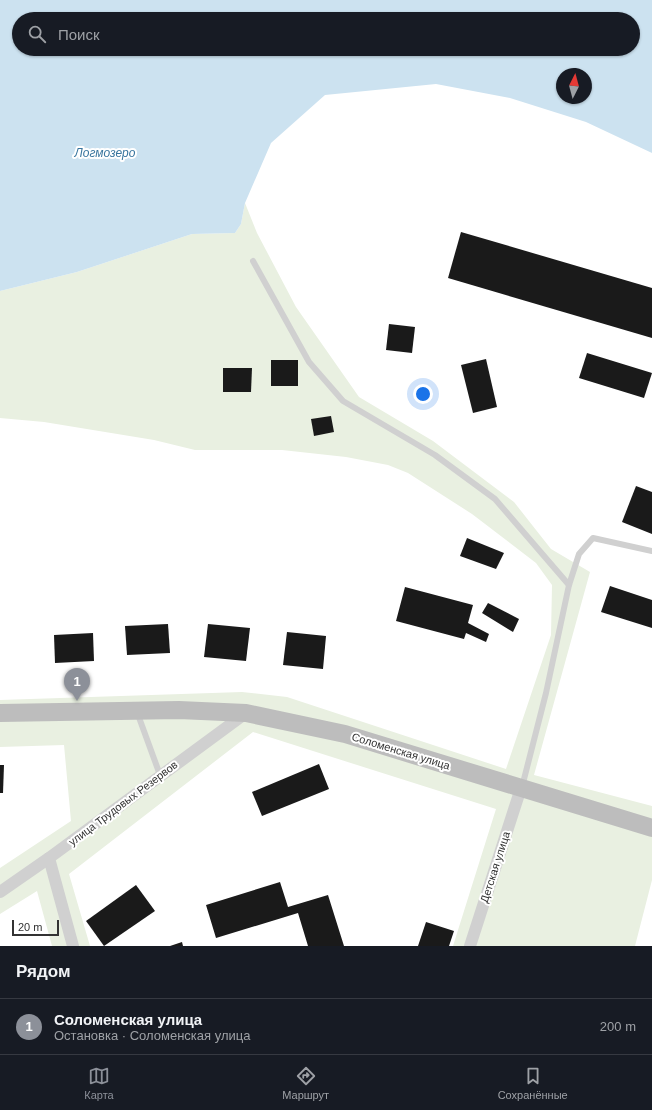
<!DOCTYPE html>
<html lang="ru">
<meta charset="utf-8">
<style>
body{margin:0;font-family:Arial,sans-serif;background:#242831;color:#f1f3f6}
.compass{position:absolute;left:556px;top:68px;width:36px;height:36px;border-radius:50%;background:#171b24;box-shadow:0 1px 3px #0004;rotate:6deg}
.scale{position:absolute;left:12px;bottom:10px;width:47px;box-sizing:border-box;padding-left:4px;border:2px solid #333;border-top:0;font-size:11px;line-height:14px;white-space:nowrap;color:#333;-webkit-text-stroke:3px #fff;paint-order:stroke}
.you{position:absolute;left:423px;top:394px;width:14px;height:14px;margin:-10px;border:3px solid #fff;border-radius:50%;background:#1a73e8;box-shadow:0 0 0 6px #1a73e833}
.badge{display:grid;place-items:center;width:26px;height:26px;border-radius:50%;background:#8c9099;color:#fff;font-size:13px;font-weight:700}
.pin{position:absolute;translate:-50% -33px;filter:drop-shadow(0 1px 2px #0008)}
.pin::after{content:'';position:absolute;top:21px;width:14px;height:12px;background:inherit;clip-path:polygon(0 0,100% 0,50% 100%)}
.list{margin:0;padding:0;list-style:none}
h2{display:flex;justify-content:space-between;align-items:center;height:52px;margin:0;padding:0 16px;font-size:17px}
h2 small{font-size:13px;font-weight:400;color:#9ea1a6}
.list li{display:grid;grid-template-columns:26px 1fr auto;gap:12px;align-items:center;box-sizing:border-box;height:56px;padding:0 16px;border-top:1px solid #363941}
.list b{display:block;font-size:15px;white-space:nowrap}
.list p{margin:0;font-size:13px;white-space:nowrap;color:#9ea1a6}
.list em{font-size:13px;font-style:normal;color:#9ea1a6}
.icon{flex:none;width:22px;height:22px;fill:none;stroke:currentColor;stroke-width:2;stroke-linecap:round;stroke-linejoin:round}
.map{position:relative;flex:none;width:652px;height:946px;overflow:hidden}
.search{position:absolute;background:#171b24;box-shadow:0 1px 3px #0004;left:12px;right:12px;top:12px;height:44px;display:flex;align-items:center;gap:10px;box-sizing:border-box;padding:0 14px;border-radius:22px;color:#9ea1a6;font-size:15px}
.sheet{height:108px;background:#171b24}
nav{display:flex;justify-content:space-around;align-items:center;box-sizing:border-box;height:56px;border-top:1px solid #363941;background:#171b24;font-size:11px;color:#9ea1a6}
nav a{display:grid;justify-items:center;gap:2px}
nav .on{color:#8c9099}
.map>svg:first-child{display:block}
</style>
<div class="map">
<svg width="652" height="946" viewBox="0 0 652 946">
<rect width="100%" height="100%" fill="#fff"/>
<polygon fill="#e9f0e1" points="245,203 257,233 296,307 359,397 433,441 514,502 551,549 590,572 534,775 652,806 652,880 635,946 453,946 496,809 253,732 69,874 90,946 52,946 37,891 0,914 0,868 71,821 64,745 0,747 0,700 242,692 287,697 506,769 551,635 552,585 536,563 472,514 408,473 388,465 346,457 282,450 195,450 154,440 44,422 0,418 0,291 77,272 192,234 235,233 241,224"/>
<path fill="#cce2f0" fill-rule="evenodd" d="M0 0H652V153L586 122 510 98 436 84 325 95 271 143 245 203 241 224 235 233 192 234 77 272 0 291ZM19 19H633V49H19ZM562 74H586V98H562Z"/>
<g fill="#1a1a1a">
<polygon points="461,232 652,288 652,338 448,278"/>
<polygon points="389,324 415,327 412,353 386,350"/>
<polygon points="587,353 652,373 644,398 579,378"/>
<polygon points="486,359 497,407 473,413 461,365"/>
<rect x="271" y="360" width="27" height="26"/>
<polygon points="223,368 252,368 251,392 223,392"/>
<polygon points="331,416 334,432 314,436 311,419"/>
<polygon points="636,486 652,492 652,534 622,522"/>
<polygon points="467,538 504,553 496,569 460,556"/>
<polygon points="610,586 652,600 652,628 601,612"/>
<polygon points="405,587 473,605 468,623 489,634 486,642 466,633 464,639 396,621"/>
<polygon points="488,603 519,619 513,632 482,613"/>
<polygon points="168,624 170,653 127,655 125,626"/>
<polygon points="208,624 250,628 246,661 204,657"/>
<polygon points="287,632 326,636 323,669 283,665"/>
<polygon points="93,633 94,661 55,663 54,635"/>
<polygon points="319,764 329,789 262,816 252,792"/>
<polygon points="0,765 4,765 3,793 0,793"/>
<polygon points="280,882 288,907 328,895 344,946 308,946 298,913 216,938 206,905"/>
<polygon points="136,885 155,911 104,946 86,921"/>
<polygon points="426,922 454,931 449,946 418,946"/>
<polygon points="182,942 183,946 170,946"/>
</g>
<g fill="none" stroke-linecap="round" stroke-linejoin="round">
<g stroke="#d0d0d0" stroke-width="6">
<polyline points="253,261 309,362 343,401 435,455 495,499 569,585"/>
<polyline points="137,712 160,775"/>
<polyline points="522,787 546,693 569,585 579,554 593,538 652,551"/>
</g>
<g stroke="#d0d0d0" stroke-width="12">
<polyline points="49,858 73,946"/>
<polyline points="0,892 49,858 246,713"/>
<polyline points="470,946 521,788"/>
</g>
<polyline stroke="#bdbdbd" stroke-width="18" points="0,713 179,710 246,713 345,734 652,828"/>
</g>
<g text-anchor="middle" stroke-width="4" stroke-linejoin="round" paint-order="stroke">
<g font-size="11" fill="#333" stroke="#fff">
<text transform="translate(401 751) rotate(17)" y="4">Соломенская улица</text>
<text transform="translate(123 803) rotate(-37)" y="4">улица Трудовых Резервов</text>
<text transform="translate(495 867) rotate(-72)" y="4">Детская улица</text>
</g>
<g font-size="12" font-style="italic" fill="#38759e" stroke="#fff">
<text x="105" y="157">Логмозеро</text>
</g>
</g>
</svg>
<svg class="compass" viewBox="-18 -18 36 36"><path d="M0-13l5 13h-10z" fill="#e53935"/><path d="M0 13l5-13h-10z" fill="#9ea1a6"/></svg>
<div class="scale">20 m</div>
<div class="you"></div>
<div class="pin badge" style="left:77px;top:701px">1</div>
<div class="search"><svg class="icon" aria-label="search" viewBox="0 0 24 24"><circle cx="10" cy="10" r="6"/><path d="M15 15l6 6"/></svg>Поиск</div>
</div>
<section class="sheet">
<h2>Рядом<small></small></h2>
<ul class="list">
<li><span class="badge">1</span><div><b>Соломенская улица</b><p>Остановка · Соломенская улица</p></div><em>200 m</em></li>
</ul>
</section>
<nav>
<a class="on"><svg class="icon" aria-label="map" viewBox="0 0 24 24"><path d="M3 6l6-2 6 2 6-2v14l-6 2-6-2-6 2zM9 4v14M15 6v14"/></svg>Карта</a>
<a><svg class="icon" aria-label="directions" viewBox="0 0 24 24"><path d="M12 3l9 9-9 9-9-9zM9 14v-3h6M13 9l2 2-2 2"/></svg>Маршрут</a>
<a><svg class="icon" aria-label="saved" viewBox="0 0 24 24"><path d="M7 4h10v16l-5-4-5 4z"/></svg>Сохранённые</a>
</nav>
